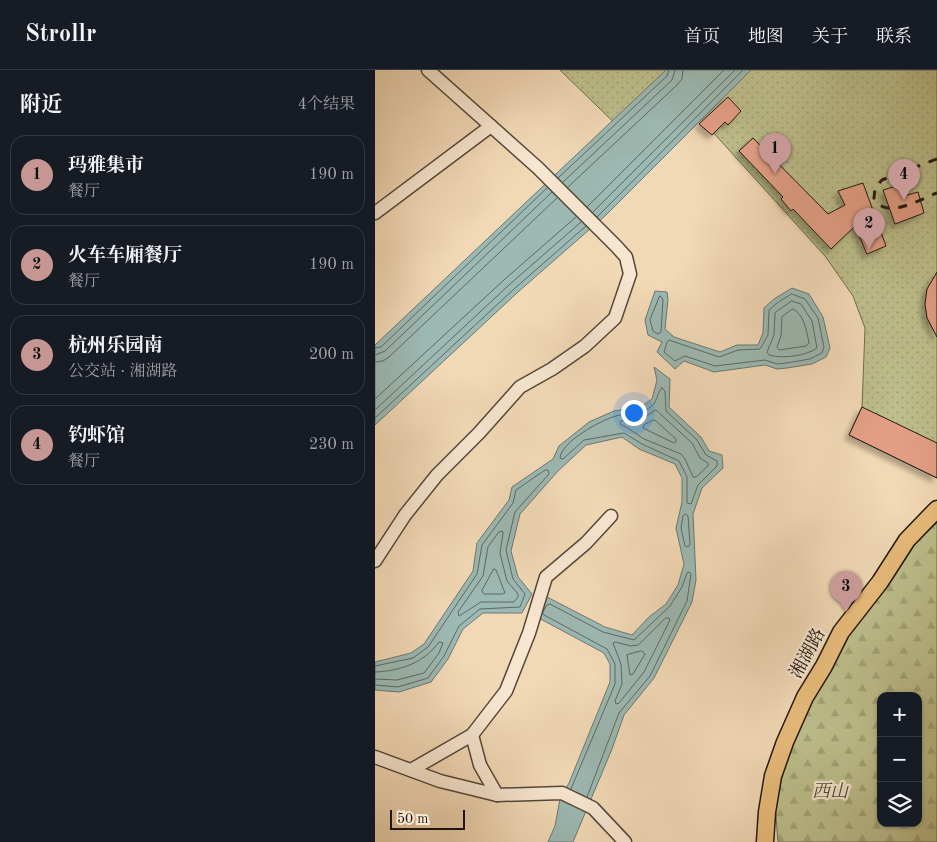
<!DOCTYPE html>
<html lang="zh">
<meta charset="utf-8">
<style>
body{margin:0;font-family:"Old Standard TT","Noto Serif SC",serif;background:#20242c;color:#f1f3f6}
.controls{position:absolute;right:15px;bottom:15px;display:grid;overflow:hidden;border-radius:10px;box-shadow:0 1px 4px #0004}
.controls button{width:45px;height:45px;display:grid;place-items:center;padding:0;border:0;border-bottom:1px solid #363941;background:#171b24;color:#f1f3f6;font:25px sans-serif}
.scale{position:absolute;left:15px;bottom:12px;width:75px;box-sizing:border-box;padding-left:5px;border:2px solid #211711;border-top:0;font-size:14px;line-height:18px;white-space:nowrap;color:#211711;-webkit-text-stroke:4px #f7e6d0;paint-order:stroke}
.you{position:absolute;left:258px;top:342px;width:18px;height:18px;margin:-12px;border:4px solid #fff;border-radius:50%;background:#1a73e8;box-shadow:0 0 0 8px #1a73e833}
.badge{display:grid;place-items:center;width:32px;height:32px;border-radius:50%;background:#c59692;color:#111;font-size:16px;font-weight:700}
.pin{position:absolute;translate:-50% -41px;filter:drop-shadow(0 1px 2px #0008)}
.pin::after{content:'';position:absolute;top:26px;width:18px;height:15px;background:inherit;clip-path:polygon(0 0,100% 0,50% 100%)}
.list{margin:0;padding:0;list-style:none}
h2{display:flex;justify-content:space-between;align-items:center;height:65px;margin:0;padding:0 20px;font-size:21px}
h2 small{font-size:16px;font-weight:400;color:#9ea1a6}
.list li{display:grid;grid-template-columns:32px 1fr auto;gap:15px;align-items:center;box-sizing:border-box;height:80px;margin:0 10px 10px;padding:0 10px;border:1px solid #363941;border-radius:15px}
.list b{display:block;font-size:19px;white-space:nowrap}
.list p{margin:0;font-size:16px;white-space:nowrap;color:#9ea1a6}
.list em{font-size:16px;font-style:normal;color:#9ea1a6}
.icon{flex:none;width:28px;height:28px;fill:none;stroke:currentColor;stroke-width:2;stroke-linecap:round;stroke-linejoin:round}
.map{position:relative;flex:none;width:562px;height:772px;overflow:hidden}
header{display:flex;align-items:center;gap:30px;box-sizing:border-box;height:70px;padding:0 25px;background:#171b24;border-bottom:1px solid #363941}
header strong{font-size:24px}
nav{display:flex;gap:28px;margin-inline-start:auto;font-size:18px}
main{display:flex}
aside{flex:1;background:#171b24}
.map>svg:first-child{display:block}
</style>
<header>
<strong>Strollr</strong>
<nav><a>首页</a><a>地图</a><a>关于</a><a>联系</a></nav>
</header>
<main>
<aside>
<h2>附近<small>4个结果</small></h2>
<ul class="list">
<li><span class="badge">1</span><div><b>玛雅集市</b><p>餐厅</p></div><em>190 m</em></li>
<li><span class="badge">2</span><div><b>火车车厢餐厅</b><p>餐厅</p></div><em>190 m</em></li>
<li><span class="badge">3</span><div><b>杭州乐园南</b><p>公交站 · 湘湖路</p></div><em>200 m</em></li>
<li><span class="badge">4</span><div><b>钓虾馆</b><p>餐厅</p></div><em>230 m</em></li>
</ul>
</aside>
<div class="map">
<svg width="562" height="772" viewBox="0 0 562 772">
<defs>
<pattern id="forest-firs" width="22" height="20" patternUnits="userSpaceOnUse" patternTransform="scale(1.25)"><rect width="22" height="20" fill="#bdbf8c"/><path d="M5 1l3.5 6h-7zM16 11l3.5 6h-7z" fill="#a2a378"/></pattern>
<pattern id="park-dots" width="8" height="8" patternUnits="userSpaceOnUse" patternTransform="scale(1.25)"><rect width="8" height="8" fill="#bdbf8c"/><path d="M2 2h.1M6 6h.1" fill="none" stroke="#a2a378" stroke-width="1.8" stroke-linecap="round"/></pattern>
<filter id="shadow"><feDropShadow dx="-4.5" dy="4.5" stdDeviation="2.5" flood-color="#0004"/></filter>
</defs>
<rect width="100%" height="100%" fill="#f2d9b6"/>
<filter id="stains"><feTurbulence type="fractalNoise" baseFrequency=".004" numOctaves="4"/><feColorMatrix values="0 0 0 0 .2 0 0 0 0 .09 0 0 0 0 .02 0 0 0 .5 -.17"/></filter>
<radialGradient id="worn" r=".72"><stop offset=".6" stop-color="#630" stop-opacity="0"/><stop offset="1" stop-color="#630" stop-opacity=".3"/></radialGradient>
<path fill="url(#forest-firs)" stroke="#6f6b4e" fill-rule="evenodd" d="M562 453V772H403L400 735 411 691 432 638 471 568 540 473ZM506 626H543V753H506Z"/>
<polygon fill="url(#park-dots)" stroke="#6f6b4e" points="185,0 562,0 562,408 474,365 487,337 490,258 478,226 450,186 307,28 259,72"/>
<g fill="#9cb9b3" stroke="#6b7872">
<polygon points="291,0 376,0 231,145 143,222 0,355 0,275"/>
<polygon points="417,218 434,224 448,247 455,278 451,287 437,294 412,298 402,299 390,295 339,302 309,291 300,299 282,282 287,272 273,265 270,250 280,221 292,222 293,229 290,259 299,267 345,282 362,275 383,275 388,263 389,238 399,229"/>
<polygon points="279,297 295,309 294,337 326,367 334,381 347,385 348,398 327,418 318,444 321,510 317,532 279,608 249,645 237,679 198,772 173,772 180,756 185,729 194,713 235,612 235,594 229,583 160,546 172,527 230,557 257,565 274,547 291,534 303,515 309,494 301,458 307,432 307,408 300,394 264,379 247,367 211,375 183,401 145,444 136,481 143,507 157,524 147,543 108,543 88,559 73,589 56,612 24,622 0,620 0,592 36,583 49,574 98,501 102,473 134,430 137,417 178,389 184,376 214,352 239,341 267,336 277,329 282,310"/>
</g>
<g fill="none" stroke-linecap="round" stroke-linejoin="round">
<g stroke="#5e6862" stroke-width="1">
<polyline points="183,108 292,6 294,0"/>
<polyline points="188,112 297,10 300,0"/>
<polyline points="193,117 302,15 307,9 308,0"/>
<polyline points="212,137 349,0"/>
<polyline points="218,142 360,0"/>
<polyline points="222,147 368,0"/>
<polygon points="417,224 430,229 443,248 449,277 447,283 435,289 411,293 402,294 390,290 340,296 310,286 300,291 289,282 292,272 294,270 344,287 363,280 385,279 393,265 394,240 402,233"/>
<polygon points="285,226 288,229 286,262 283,264 278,261 275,250"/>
<path d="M417 231 426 234 437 251 442 278C431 286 407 289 394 285L392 282 399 265 400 243Z"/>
<path d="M418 239C429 244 432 262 434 273L431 276 404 280 402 277 406 266 407 247Z"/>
<polyline points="0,278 6,277 172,118"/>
<polyline points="0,285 10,281 177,122"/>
<polyline points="0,292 8,291 14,287 182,128"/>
<path d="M287 318 290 321 291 341 322 370 331 385 342 391V396L323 415 316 434 312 433V407L304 391 267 374 249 363 209 370 188 389 185 388C186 372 226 350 241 346 250 343 260 344 268 341 285 334 279 327 287 318Z"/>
<polyline points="0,329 130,209 201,147"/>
<polyline points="0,340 135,214 206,152"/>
<polygon points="281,340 317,373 325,388 333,393 333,396 321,407 318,407 310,389 306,384 269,369 253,358 245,354 246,351 270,347"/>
<polyline points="0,348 139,219 211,156"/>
<polygon points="279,350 281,351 301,369 301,372 299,373 268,358 269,355"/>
<polygon points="311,444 313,446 315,475 312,477 310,476 306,458 308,446"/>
<polygon points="124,462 127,461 128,463 125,483 132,511 143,524 143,527 139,532 106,532 84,546 83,542 108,506 113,477"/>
<polygon points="119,499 121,500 130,523 127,524 109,524 107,521"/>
<polyline points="168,542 172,535 175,534 228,562 259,570 295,536 307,517 312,503 314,502 316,504 312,531 275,606 244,643 212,727"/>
<polyline points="168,543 169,545 232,579 240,594 240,614 196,719"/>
<polygon points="291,548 294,548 295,550 269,602 244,633 241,634 240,631 247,614 246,594 238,573 240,572 256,576 263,575"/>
<polygon points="267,581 270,584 258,604 255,605 252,585"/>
<polyline points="0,596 38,588 53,577 102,504 107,475 138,433 141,420 170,400 173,400 174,404 140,442 131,480 138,509 150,524 145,537 105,539 84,556 69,586 53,608 23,617 0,615"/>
<path d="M0 602C25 601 49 593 64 572L68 573 64 583 49 603 22 610 0 609"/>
</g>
</g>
<g fill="#e39f85" stroke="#211711" filter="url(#shadow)">
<polygon points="353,27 366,41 353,55 350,52 337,65 324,54"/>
<polygon points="378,68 453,144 470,135 463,121 488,113 511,176 492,184 480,156 456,179 418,139 416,141 406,129 408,127 364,81"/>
<polygon points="525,115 529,126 543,122 549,143 520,154 508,120"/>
<polygon points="562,202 562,267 552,248 550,234 552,219"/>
<polygon points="487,337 562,373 562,408 474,365"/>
</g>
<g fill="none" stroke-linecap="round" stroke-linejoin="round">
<defs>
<g id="minor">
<polyline points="0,143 116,56"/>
<polyline points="0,491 30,445 62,405 104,363 145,317 177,299 210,276 240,248 255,204 251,187 241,176 163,98 53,0"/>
<polyline points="97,665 105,695 122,725"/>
<polyline points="0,687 65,711 122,725 187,723 218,738 250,772"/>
<polyline points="36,700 97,665 131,621 154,563 171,507 211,473 236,446"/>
</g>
<polyline id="major" points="390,772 392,742 398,706 410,672 430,627 449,596 466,562 505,512 532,470 562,439"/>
</defs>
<use href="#minor" stroke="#55483a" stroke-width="15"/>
<use href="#major" stroke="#211711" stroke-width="19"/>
<use href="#minor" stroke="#f7e6d0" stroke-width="12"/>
<use href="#major" stroke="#e9bc7b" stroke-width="16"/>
<path stroke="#211711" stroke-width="3" stroke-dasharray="9 9" stroke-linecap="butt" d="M562 89 507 110 500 118 499 128C510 151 545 129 562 123"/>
</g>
<g text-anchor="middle" stroke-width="4.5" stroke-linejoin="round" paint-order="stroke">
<g font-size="18" fill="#211711" stroke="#f7e6d0">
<text transform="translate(432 583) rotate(-61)" y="6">湘湖路</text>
</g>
<g font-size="18" font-style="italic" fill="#504936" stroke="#f7e6d0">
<text x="455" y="727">西山</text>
</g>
</g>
<rect width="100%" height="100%" filter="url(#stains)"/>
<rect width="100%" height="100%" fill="url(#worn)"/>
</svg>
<div class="controls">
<button>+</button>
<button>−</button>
<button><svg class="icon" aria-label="layers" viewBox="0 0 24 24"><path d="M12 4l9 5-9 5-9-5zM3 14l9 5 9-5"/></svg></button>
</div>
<div class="scale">50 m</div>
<div class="you"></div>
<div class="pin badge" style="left:400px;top:104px">1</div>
<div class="pin badge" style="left:494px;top:179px">2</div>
<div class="pin badge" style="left:471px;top:542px">3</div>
<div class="pin badge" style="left:529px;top:130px">4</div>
</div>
</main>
